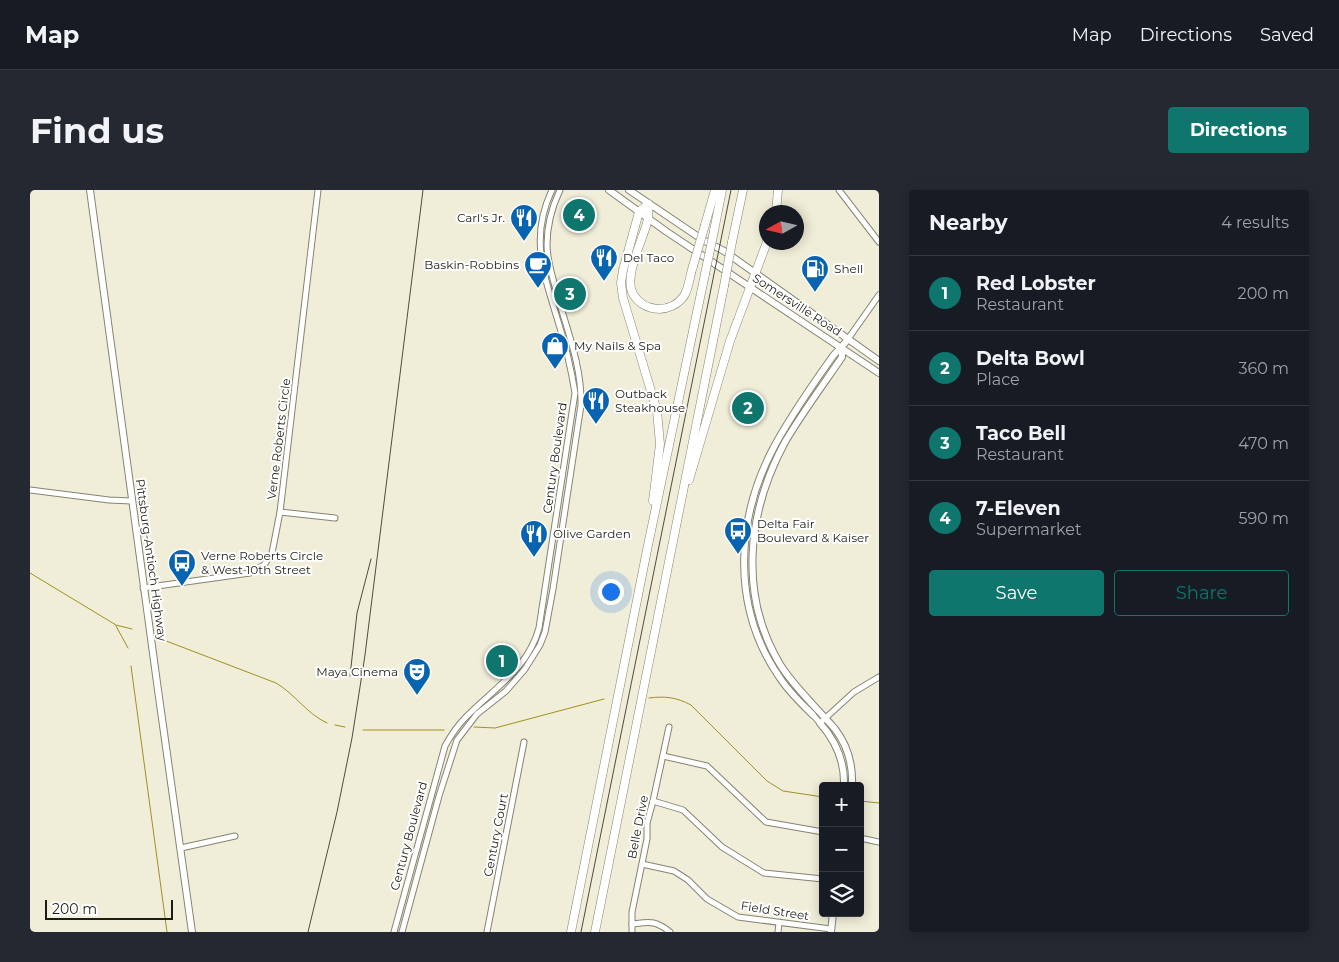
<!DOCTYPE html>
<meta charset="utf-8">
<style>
body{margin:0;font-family:Montserrat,sans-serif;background:#242831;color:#f1f3f6}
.controls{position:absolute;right:15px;bottom:15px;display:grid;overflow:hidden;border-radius:5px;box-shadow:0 2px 12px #0003}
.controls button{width:45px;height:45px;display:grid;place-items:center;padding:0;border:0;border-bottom:1px solid #363941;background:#171b24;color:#f1f3f6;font:25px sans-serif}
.compass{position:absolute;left:729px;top:15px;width:45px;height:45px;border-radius:50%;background:#171b24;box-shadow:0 2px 12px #0003;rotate:262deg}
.scale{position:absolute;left:15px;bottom:12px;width:128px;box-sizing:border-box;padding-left:5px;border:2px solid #1e1d15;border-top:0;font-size:14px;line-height:18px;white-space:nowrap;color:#1e1d15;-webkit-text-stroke:4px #fff;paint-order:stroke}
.you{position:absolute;left:580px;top:401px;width:18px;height:18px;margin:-12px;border:4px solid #fff;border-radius:50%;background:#1a73e8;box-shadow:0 0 0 8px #1a73e833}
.badge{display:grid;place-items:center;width:32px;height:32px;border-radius:50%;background:#0f766e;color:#fff;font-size:16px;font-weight:700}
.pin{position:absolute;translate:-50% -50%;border:2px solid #fff;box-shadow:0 1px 5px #0006}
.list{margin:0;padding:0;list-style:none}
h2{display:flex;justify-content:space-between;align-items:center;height:65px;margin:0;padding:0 20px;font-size:21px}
h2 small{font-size:16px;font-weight:400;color:#9ea1a6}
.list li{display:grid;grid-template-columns:32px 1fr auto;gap:15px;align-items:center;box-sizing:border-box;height:75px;padding:0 20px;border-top:1px solid #363941}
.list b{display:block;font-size:19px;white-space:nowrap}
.list p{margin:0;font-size:16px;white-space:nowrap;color:#9ea1a6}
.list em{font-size:16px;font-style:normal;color:#9ea1a6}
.actions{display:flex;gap:10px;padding:15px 20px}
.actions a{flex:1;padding:11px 0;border:1px solid #0f766e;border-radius:5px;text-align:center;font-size:18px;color:#0f766e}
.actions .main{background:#0f766e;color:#fff}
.icon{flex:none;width:28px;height:28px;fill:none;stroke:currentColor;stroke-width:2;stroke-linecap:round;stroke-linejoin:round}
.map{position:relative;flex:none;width:849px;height:742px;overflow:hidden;border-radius:5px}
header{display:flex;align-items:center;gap:30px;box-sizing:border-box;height:70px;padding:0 25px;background:#171b24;border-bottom:1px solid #363941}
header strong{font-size:24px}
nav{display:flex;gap:28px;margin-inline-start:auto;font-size:18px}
.intro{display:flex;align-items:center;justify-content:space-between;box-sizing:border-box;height:120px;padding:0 30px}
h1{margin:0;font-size:35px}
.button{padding:12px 22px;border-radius:5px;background:#0f766e;color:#fff;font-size:18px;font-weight:700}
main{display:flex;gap:30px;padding:0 30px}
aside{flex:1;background:#171b24;border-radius:5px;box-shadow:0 2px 12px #0003}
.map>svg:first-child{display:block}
</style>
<header>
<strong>Map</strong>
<nav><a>Map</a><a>Directions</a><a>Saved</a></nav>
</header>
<div class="intro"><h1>Find us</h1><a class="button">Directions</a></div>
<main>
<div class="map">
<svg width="849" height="742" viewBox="0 0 849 742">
<rect width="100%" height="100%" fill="#f0eed8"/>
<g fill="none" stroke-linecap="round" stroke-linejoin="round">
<g stroke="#9f9121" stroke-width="1">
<polyline points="0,383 86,435 102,439"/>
<polyline points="86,436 98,458"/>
<path d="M131 449 246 493C265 504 277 524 297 533"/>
<polyline points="101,476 137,742"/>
<path d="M619 508C635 506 646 507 661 515L737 591 753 601 793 607"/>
<polyline points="305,535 315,537"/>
<polyline points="444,537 465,538 574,509"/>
<polyline points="333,540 414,540"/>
<polyline points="830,611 849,613"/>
</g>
<defs>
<g id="minor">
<polyline points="809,0 849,52"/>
<polyline points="818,149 849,105"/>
<polyline points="0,300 79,310 102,311"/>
<polyline points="250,322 305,328"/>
<polyline points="113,398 220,383 234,375 242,363 250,322 288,0"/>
<polyline points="783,525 790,533 824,502 849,487"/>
<polyline points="633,566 677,576 736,632 793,642"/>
<polyline points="623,611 653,620 692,657 734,683 793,689"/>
<polyline points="830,648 849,652"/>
<polyline points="151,658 205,646"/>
<polyline points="612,674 644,681 658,690 677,709 708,727 801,739"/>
<path d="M602 734C620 732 625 730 640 742"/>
<path d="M364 742 415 556C421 545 427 536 436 527 463 499 498 479 509 438L545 203C541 178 535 153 527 128 513 82 500 46 522 0"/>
<path d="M372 742 409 606 427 550 447 524 476 501 495 479 510 455 515 442 523 399 551 215C552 175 536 138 526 100 522 85 517 70 517 55 517 36 522 17 530 0"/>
<polyline points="457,742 494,552"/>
<polyline points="602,742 602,722 617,649 617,633 623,611 639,537"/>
<polyline points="748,742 749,733"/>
</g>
<g id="major">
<polyline points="60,0 128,500 162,742"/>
<polyline points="579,0 637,42 849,183"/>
<polyline points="599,0 673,50 694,61 849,171"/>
<path d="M812 158V167C793 195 772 223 755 252 717 322 708 406 751 476 766 499 787 518 805 539 818 556 823 575 822 596"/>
<path d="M783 525C771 513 759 502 750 488 701 418 705 329 745 255 762 224 783 194 803 166 808 160 814 155 818 149"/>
<path d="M790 533C806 551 815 571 814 596"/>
<polyline points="801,742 803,723"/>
</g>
<g id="highway">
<polyline points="618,14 609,22 593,80 591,93 593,108 627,221 630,254 623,311"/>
<path d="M618 14C618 19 619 24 618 29 614 48 593 86 603 104 614 123 641 124 654 106 659 98 660 85 663 76"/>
<polyline points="746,22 748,0"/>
<polyline points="675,35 685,0"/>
<polyline points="684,41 692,0"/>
<polyline points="702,52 713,0"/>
<polyline points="659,290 700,151 737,52"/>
<polyline points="541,742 617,360 675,84"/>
<polyline points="565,742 694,96"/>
</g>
</defs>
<use href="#minor" stroke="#868470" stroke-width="7"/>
<use href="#major" stroke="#868470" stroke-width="8"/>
<use href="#highway" stroke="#868470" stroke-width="9"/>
<use href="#minor" stroke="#fff" stroke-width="5"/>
<use href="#major" stroke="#fff" stroke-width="6"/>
<use href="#highway" stroke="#fff" stroke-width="8"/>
<polyline stroke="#4e4c41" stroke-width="1" points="551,742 701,0"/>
<g stroke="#4e4c41" stroke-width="1">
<polyline points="320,486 327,423 341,369"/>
<polyline points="278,742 307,622 322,548 335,465 393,0"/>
</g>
<defs>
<g id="highway-bridge">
<polyline points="663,76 675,35"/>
<polyline points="675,84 684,41"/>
<polyline points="694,96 702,52"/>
</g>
</defs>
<use href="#highway-bridge" stroke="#868470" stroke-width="9" stroke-linecap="butt"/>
<use href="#highway-bridge" stroke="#fff" stroke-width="8"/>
</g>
<defs>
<symbol id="restaurant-pin" viewBox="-11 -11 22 30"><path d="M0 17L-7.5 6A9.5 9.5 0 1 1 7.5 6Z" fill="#0863b0" stroke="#fff"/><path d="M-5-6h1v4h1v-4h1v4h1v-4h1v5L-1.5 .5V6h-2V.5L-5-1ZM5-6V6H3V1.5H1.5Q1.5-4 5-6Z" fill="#fff"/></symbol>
<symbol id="cafe-pin" viewBox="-11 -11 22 30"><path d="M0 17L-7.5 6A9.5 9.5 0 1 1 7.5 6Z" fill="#0863b0" stroke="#fff"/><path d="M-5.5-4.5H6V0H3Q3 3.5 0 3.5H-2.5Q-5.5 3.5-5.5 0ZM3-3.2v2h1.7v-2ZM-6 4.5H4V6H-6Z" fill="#fff"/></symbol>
<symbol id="fuel-pin" viewBox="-11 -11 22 30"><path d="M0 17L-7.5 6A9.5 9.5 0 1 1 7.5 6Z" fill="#0863b0" stroke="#fff"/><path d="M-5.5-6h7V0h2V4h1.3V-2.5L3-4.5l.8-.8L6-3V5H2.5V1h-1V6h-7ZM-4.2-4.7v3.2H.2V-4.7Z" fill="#fff"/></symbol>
<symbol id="shop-pin" viewBox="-11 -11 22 30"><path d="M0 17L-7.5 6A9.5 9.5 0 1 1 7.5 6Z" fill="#0863b0" stroke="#fff"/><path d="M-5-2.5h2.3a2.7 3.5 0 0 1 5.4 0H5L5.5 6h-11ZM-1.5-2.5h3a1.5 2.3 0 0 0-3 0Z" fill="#fff"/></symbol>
<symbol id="bus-pin" viewBox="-11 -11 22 30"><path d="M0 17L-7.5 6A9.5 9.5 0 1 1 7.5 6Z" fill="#0863b0" stroke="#fff"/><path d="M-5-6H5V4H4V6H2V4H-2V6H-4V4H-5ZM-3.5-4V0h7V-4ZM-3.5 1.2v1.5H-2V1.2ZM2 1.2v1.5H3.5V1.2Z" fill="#fff"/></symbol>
<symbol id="theatre-pin" viewBox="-11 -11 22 30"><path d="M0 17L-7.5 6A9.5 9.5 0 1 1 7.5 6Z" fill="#0863b0" stroke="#fff"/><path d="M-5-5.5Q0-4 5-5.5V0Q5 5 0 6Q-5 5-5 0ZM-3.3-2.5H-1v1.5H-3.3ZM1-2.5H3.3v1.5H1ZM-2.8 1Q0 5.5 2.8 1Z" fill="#fff"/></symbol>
</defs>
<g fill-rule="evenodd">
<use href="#restaurant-pin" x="478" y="12" width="32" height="43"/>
<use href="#restaurant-pin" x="558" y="52" width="32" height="43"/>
<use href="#cafe-pin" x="492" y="59" width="32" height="43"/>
<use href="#fuel-pin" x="769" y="63" width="32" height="43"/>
<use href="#shop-pin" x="509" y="140" width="32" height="43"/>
<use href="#restaurant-pin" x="550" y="195" width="32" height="43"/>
<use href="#bus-pin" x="692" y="325" width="32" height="43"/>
<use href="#restaurant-pin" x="488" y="328" width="32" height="43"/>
<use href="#bus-pin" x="136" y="357" width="32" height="43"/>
<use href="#theatre-pin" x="371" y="466" width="32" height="43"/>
</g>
<g text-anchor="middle" stroke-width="4" stroke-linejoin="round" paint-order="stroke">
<g font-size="12" fill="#1e1d15" stroke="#fff" text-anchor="start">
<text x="475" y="32" text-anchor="end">Carl's Jr.</text>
<text x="593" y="72">Del Taco</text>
<text x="489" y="79" text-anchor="end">Baskin-Robbins</text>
<text x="804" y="83">Shell</text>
<text x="544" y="160">My Nails &amp; Spa</text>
<text x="585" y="208">Outback<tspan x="585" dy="14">Steakhouse</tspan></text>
<text x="727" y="338">Delta Fair<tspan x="727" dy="14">Boulevard &amp; Kaiser</tspan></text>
<text x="523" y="348">Olive Garden</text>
<text x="171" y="370">Verne Roberts Circle<tspan x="171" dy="14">&amp; West 10th Street</tspan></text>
<text x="368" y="486" text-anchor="end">Maya Cinema</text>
</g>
<g font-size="12" fill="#1e1d15" stroke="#fff">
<text transform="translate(767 115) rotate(33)" y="4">Somersville Road</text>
<text transform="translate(249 249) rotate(-83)" y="4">Verne Roberts Circle</text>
<text transform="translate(525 268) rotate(-82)" y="4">Century Boulevard</text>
<text transform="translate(121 370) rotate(82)" y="4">Pittsburg-Antioch Highway</text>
<text transform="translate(608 637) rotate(-79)" y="4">Belle Drive</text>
<text transform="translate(466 645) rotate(-79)" y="4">Century Court</text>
<text transform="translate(379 646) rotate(-75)" y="4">Century Boulevard</text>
<text transform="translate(745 721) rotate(9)" y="4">Field Street</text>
</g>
</g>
</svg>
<div class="controls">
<button>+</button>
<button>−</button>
<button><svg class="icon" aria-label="layers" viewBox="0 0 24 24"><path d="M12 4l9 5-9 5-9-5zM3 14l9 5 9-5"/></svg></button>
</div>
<svg class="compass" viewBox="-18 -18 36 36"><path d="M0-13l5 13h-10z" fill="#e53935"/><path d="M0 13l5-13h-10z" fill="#9ea1a6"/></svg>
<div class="scale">200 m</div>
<div class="you"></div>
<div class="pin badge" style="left:472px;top:471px">1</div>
<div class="pin badge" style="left:718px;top:218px">2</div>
<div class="pin badge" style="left:540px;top:104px">3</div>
<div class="pin badge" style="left:549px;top:25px">4</div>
</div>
<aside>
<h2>Nearby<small>4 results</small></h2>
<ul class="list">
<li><span class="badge">1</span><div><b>Red Lobster</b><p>Restaurant</p></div><em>200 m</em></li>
<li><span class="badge">2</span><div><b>Delta Bowl</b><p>Place</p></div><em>360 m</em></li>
<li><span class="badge">3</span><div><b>Taco Bell</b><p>Restaurant</p></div><em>470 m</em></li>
<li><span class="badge">4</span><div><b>7-Eleven</b><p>Supermarket</p></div><em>590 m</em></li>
</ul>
<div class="actions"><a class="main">Save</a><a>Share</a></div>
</aside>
</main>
